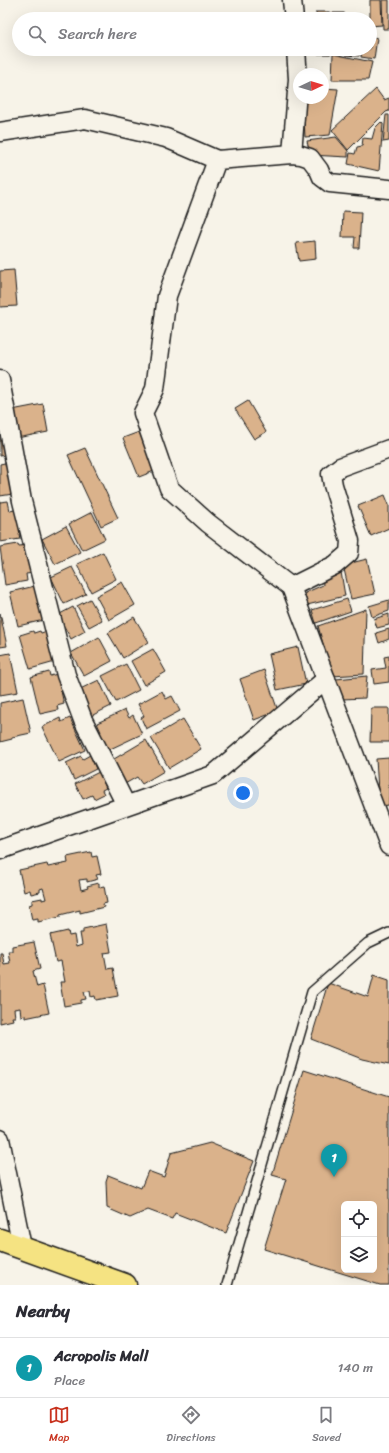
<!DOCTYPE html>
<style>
body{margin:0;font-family:Sriracha,sans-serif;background:#f2f2f3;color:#2b2b33}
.controls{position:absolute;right:12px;bottom:12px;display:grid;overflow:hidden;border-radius:6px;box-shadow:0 4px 16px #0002}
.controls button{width:36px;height:36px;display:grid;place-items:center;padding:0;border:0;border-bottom:1px solid #e1e1e2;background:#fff;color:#2b2b33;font:20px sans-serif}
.compass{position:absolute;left:293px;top:68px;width:36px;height:36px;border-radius:50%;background:#fff;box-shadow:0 4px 16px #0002;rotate:86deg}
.you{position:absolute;left:243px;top:793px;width:14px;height:14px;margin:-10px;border:3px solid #fff;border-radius:50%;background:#1a73e8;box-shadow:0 0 0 6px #1a73e833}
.badge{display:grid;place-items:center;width:26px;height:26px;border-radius:50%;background:#c8321e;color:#fff;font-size:13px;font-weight:700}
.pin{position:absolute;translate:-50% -33px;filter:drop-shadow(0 1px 2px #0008)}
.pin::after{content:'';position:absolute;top:21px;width:14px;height:12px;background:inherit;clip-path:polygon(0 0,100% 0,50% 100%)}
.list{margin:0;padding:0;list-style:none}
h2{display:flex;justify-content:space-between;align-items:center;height:52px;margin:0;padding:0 16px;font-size:17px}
h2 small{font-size:13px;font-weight:400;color:#7c7c81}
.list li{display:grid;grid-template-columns:26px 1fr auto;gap:12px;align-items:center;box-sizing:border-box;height:60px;padding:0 16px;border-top:1px solid #e1e1e2}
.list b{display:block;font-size:15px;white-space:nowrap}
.list p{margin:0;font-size:13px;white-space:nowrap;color:#7c7c81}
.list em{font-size:13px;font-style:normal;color:#7c7c81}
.icon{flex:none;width:22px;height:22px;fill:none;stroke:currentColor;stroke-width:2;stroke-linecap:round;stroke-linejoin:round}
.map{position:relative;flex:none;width:389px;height:1285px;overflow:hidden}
.search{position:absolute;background:#fff;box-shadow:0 4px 16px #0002;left:12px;right:12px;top:12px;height:44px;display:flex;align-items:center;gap:10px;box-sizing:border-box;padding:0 14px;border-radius:22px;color:#7c7c81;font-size:15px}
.sheet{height:112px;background:#fff}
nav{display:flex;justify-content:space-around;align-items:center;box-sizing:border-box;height:56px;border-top:1px solid #e1e1e2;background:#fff;font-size:11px;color:#7c7c81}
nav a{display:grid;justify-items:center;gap:2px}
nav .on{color:#c8321e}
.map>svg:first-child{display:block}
</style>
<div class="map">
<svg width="389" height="1285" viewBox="0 0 389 1285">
<rect width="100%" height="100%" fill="#f7f3e8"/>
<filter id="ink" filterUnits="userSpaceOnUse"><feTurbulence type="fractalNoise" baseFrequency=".025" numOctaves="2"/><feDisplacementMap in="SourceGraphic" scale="8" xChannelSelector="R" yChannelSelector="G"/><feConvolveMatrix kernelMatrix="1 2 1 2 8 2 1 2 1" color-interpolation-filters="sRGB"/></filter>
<g filter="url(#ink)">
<g fill="#dab28b" stroke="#1c1c1c" fill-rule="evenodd">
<polygon points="370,0 381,0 382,25 370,26"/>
<polygon points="382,0 389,0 389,29 383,29"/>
<rect x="316" y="12" width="13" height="7"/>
<rect x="331" y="13" width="13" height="6"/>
<polygon points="349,15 362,16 362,19 348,19"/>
<polygon points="370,36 377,38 374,59 361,57 362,49 370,49"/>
<rect x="300" y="49" width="14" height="5"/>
<rect x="316" y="49" width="14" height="5"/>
<polygon points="330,49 344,49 343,54 330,53"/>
<polygon points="346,49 360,49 359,56 345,55"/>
<polygon points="333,54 372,62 368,80 332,80"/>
<polygon points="323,88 338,89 330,135 305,137 303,98 323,98"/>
<polygon points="376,89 384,100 389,98 389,111 386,112 348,150 332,130"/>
<polygon points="386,115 389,115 389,141 383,142"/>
<polygon points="381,122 383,124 379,171 348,164 350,153 355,154 357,147 362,146 363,138 372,139 375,128"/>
<polygon points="336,137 348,151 348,157 310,155 307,141"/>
<polygon points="343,211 361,212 359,248 354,248 355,237 342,237"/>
<polygon points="315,241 316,259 299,261 296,243"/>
<polygon points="14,270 17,306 0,307 0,271"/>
<polygon points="248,401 266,432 254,439 235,409"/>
<polygon points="43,404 48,432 17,438 12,410"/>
<polygon points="4,432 7,455 0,456 0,433"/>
<polygon points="139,432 144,444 147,442 154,471 139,477 123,438"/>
<polygon points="85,448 118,518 101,526 68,455"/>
<polygon points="9,462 13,494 0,496 0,464"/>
<polygon points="385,495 389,505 389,528 371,536 358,506"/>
<polygon points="8,501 10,511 19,509 23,533 19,534 20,539 0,542 0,502"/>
<polygon points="92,512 105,539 82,550 69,524"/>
<polygon points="66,526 80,552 55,564 42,539"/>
<polygon points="18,544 19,546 29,545 34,573 26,574 27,581 5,585 0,547"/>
<polygon points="103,552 116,579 91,592 77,564"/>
<polygon points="367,559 375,594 351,599 343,565"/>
<polygon points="340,566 345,596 307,605 305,593 323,585 322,576"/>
<polygon points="72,567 86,594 64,604 51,577"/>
<polygon points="122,582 135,605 109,620 96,596"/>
<polygon points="35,586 44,620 18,626 10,592"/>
<polygon points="90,599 102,620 89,627 77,606"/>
<polygon points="347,599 351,611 316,623 312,610"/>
<polygon points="389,600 389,611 372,617 369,606"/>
<polygon points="73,607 85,631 71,639 58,615"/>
<polygon points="366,609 364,674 332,676 318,626"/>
<polygon points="0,613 7,646 0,647"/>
<polygon points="389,614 389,625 377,628 374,619"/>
<polygon points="134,617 149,642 123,658 108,633"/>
<polygon points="389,629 389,639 379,643 376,633"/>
<polygon points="33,631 34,633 40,631 41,633 47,631 55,662 30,669 20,635"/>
<polygon points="99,637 112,661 84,676 71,653"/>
<polygon points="298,647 306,684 277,690 269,654"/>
<polygon points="153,649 166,672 144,685 131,661"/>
<polygon points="10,653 18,692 0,695 0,655"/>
<polygon points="389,656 389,682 374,684 372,670 386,668 384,657"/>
<polygon points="126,664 139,690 116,702 102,676"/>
<polygon points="264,670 278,711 254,720 240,679"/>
<polygon points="49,672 50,676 57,674 64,704 57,706 58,710 40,714 31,677"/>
<polygon points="367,676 365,698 342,699 336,679"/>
<polygon points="99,680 111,706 89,717 76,691"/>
<polygon points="162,691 166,699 172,696 180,711 146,729 141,718 144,716 138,704"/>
<polygon points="23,698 31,733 12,737 12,739 0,742 0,703"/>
<polygon points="371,708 389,708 389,742 370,742"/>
<polygon points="125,710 129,718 133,715 142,734 106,751 98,734 101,732 97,723"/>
<polygon points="60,718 61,722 70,718 85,750 59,762 42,727"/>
<polygon points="183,719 201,749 169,768 151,738"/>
<polygon points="146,740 164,771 142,784 137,777 123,785 109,762"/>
<polygon points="90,755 96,769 74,780 66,763 81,756 83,759"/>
<polygon points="389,758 389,805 379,806 376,759"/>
<polygon points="99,772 106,788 102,790 104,794 94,799 92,795 83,799 75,784"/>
<polygon points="91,852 92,857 97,856 101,874 96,875 98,879 87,882 87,879 79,880 81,890 88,888 87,886 99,883 99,887 104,886 107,903 103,904 104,907 80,913 80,910 60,915 60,917 38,922 38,919 32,920 29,905 32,904 32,900 42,898 42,900 46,899 43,888 40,889 40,892 31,894 30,890 24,892 19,870 47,864 48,867 68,863 67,857"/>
<polygon points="106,924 111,952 104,953 107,969 113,968 118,996 96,1000 95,996 91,997 90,991 84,992 86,999 81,1000 81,1003 64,1006 60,982 65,982 61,961 56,962 50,935 68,931 69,936 74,935 76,947 82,945 80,933 83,933 83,929"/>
<polygon points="34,942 40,969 33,971 37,987 43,985 49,1013 25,1018 25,1015 21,1016 20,1008 14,1009 15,1017 12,1017 13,1020 0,1023 0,953 2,953 4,964 10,963 8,951 12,951 12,946"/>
<polygon points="374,975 389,980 389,1065 362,1059 311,1039 328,983 368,997"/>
<path d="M304 1070 389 1097V1285H380L264 1249 286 1179 272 1175ZM344 1204H374V1270H344Z"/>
<polygon points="210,1143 254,1161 226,1233 175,1213 172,1219 148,1210 130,1218 107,1208 106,1181 108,1175 141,1188 148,1171 164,1177 171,1153"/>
</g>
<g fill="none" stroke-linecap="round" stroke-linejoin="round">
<defs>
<polyline id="service" points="227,1285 312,992 368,943 389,933"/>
<g id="minor">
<polyline points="292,0 294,19"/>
<polyline points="0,132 85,119 166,138 217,160"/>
<polyline points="292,154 298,79 296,49"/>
<polyline points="389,189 330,183 322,177 319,170 310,158 301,155 292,154 217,160 167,296 155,389 143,413 169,488 208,523 291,587 389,846"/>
<polyline points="0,380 22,501 66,675 83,720 126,805"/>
<polyline points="291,587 335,565 349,553 350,541 333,485 331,474 340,467 389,449"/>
<polyline points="0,850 213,775 326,679"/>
<polyline points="0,1139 22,1247"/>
</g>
<polyline id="primary" points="0,1240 125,1285"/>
</defs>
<use href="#service" stroke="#1c1c1c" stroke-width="12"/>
<use href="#minor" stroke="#1c1c1c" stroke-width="21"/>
<use href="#primary" stroke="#1c1c1c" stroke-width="25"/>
<use href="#service" stroke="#f7f3e8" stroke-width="9"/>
<use href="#minor" stroke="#f7f3e8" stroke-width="18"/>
<use href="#primary" stroke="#f5e382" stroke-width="22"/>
</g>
</g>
</svg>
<div class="controls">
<button><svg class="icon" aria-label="locate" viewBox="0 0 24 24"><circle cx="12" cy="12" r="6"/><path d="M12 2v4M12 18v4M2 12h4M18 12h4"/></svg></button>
<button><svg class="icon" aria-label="layers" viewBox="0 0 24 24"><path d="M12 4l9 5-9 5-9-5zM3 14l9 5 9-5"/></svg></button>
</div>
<svg class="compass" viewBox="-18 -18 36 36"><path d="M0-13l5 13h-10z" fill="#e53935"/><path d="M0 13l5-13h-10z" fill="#7c7c81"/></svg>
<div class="you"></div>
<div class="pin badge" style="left:334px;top:1177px;background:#0f9aa8">1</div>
<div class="search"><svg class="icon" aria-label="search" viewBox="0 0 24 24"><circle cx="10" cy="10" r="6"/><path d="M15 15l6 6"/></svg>Search here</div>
</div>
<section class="sheet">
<h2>Nearby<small></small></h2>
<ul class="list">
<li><span class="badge" style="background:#0f9aa8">1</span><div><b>Acropolis Mall</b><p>Place</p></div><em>140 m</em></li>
</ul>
</section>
<nav>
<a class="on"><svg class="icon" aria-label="map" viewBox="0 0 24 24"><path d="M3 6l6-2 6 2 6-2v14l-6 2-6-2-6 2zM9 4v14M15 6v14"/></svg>Map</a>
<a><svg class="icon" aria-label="directions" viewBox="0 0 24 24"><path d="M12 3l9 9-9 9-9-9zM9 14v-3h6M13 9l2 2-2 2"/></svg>Directions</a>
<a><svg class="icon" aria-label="saved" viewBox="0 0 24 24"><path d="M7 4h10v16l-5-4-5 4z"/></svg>Saved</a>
</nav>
